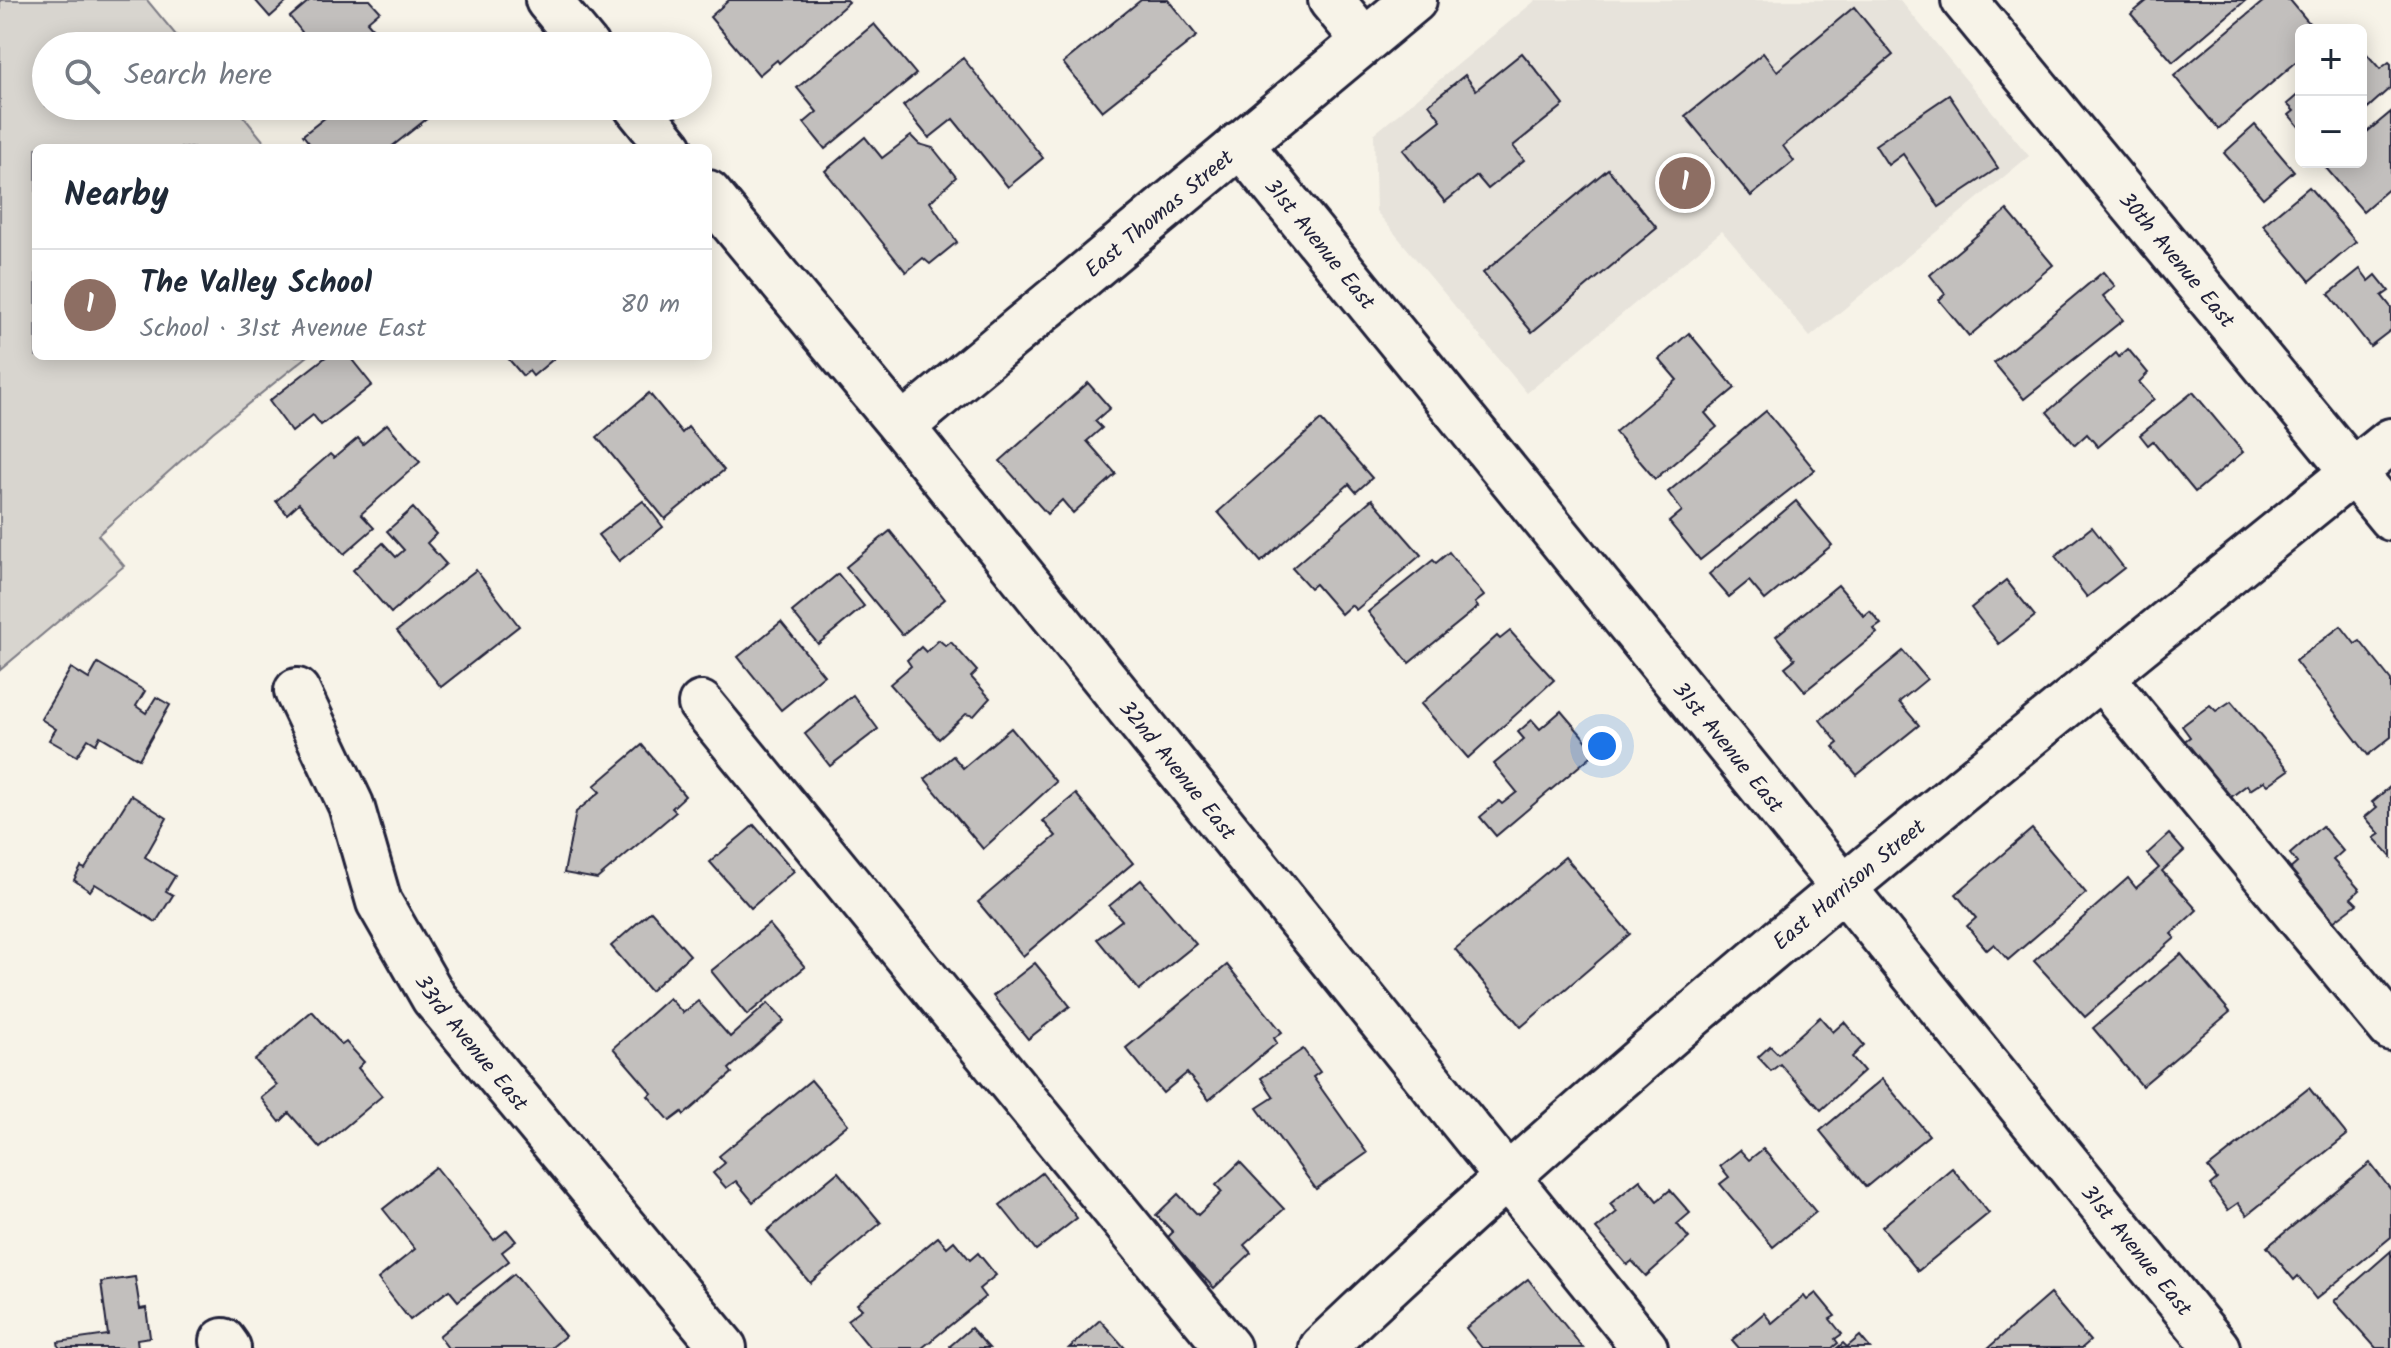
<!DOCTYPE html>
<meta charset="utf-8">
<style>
body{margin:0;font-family:Kalam,sans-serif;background:#f2f2f3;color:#1f2937}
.controls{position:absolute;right:24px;top:24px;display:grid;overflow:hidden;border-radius:12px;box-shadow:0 4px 20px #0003}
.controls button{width:72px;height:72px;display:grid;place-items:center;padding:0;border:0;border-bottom:2px solid #e0e1e3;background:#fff;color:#1f2937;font:40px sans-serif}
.you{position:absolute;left:1602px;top:746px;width:28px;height:28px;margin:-20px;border:6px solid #fff;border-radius:50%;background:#1a73e8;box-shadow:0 0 0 12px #1a73e833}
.badge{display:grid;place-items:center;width:52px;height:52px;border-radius:50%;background:#1f6fb2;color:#fff;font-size:26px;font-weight:700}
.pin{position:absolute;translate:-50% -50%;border:4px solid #fff;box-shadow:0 2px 8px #0006}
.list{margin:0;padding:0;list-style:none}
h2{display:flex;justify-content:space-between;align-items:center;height:104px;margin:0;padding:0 32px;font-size:34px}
h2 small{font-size:26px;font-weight:400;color:#747a83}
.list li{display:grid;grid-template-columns:52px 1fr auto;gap:24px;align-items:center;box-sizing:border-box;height:112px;padding:0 32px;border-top:2px solid #e0e1e3}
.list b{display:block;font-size:30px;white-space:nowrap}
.list p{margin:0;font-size:26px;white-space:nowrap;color:#747a83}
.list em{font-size:26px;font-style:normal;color:#747a83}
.icon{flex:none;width:44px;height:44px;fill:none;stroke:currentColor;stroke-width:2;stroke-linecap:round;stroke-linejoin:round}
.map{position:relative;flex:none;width:2391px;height:1348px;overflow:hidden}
.search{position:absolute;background:#fff;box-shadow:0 4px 20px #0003;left:32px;top:32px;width:680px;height:88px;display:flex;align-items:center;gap:20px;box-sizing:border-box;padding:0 28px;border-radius:44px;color:#747a83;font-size:30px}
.panel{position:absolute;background:#fff;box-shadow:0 4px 20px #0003;left:32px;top:144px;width:680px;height:216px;border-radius:12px}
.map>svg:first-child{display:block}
</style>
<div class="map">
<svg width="2391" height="1348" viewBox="0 0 2391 1348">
<rect width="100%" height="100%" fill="#f7f3e8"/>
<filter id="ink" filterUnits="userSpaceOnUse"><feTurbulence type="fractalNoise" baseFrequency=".0125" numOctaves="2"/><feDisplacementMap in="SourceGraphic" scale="16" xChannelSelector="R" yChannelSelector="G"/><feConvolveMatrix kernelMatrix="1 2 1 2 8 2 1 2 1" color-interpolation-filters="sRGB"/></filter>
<g filter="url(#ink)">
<polygon fill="#e7e3db" points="1536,0 1900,0 2029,156 1810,337 1722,231 1527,393 1376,211 1374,134"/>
<polygon fill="#d8d5cf" stroke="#7d7c85" stroke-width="2" points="0,0 147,0 185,46 46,46 46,106 235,106 269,148 36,148 36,356 308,356 213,432 98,535 124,566 0,670"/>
<g fill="#c2bfbd" stroke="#22223b" stroke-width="2">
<polygon points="255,0 289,0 270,17"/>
<polygon points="310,0 370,0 380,11 367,22 383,40 375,46 290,46 288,44 302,32 290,17"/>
<polygon points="729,0 847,0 849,2 779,63 777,60 759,75 710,17"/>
<polygon points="1141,0 1168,0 1197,36 1102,111 1063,63"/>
<polygon points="2148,0 2246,0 2173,62 2131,14"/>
<polygon points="2265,0 2290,0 2315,30 2301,30 2301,58 2218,129 2174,76"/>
<polygon points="1854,7 1893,55 1783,146 1794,161 1751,196 1685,116 1763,53 1777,71"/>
<polygon points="874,24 916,74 825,149 804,123 817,112 797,88"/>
<polygon points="1522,53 1564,105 1513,146 1524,160 1488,189 1477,176 1445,202 1403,150 1441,120 1429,104 1465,75 1476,90"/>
<polygon points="2366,53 2380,69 2389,62 2391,64 2391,87 2361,114 2361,57"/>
<polygon points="963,58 1043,158 1008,187 953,119 929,138 903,106"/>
<polygon points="2301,92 2301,129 2289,115 2294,111 2287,104"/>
<polygon points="1949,95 1998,168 1939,207 1903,154 1888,165 1875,145"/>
<polygon points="340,106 420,106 429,117 390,148 313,148 303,135"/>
<polygon points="2391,112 2391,187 2363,211 2326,168 2332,162 2361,162 2361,137"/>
<polygon points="2255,125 2294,171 2263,198 2224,153"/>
<polygon points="911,136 919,144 933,148 956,177 930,202 957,242 930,264 923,258 906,272 825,171 865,137 882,158"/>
<polygon points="1608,169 1657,228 1532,332 1483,273"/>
<polygon points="2309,187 2356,242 2310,281 2263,225"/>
<polygon points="2007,210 2053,265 1969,336 1939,300 1945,294 1930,275"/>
<polygon points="2360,269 2369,281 2376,275 2389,291 2382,296 2391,307 2391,330 2370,346 2329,294"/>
<polygon points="2103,272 2115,286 2103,296 2123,320 2024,399 1994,363"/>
<polygon points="1689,333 1735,388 1705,413 1717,427 1655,479 1615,432 1677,380 1659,359"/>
<polygon points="2128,349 2148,373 2139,382 2154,399 2098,447 2087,434 2075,445 2047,412 2116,353 2119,357"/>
<polygon points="327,356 349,356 372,385 321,425 313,415 292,432 269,401"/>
<polygon points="506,356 557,356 533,376 529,371 523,376"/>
<polygon points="1088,383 1110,408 1095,421 1102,428 1087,441 1116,474 1073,513 1062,500 1047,514 1000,461"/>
<polygon points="2193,392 2243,452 2195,492 2153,441 2148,445 2140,435"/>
<polygon points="649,393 682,433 688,427 724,470 665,519 597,437"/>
<polygon points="1766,411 1815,470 1700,560 1669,522 1682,511 1668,492"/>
<polygon points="1321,420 1372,478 1356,492 1349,484 1261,562 1218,512"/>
<polygon points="387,424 420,462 361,514 374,528 344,554 299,503 287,514 276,501 330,454 334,458 358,438 363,444"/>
<polygon points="1372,499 1421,555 1356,610 1351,605 1341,614 1315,584 1310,588 1292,568"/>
<polygon points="643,501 663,527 619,561 598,535"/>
<polygon points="1796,501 1832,545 1765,600 1749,581 1729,597 1709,574"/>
<polygon points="413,508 436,534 427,543 446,564 391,613 353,570 383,543 396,557 404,550 387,531"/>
<polygon points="2092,527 2124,568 2087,597 2055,556"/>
<polygon points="890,531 945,599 902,635 846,567"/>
<polygon points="1449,552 1484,596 1475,603 1478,607 1409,663 1368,612 1433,560 1436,563"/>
<polygon points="476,570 519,626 441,687 397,631"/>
<polygon points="838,574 864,606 818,644 792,612"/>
<polygon points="2006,580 2035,616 1999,644 1971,608"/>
<polygon points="1838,585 1864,616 1870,611 1881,624 1874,629 1877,633 1805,691 1785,667 1795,659 1776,636"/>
<polygon points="781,622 824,675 781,710 738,657"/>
<polygon points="2341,626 2355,644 2360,641 2391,680 2391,737 2368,755 2295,661"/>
<polygon points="1510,631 1554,680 1468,758 1421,704 1497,636 1500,639"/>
<polygon points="939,640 946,646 951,642 977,671 971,677 990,698 974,716 966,714 939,739 890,684 911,666 907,660 921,647 926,652"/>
<polygon points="1903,651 1927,679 1899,702 1919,725 1857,775 1833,747 1838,743 1820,720"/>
<polygon points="98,663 145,691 136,706 146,713 156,697 170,705 139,759 100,736 96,744 88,739 77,756 49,740 56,729 41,719 71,668 89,679"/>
<polygon points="853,695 878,729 830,766 805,734"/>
<polygon points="2231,701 2289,770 2268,785 2264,781 2250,790 2247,785 2223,803 2179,745 2190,737 2182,726 2210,705 2216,711"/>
<polygon points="1561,711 1596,752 1496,836 1480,817 1499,801 1502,804 1517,792 1494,764 1524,739 1518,732 1532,720 1540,729"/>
<polygon points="1011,728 1056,782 983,849 925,779 953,756 963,768"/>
<polygon points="642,745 685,796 672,808 676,812 597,879 564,873 576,812 600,792 594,786"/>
<polygon points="2391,786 2391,857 2374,838 2380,834 2365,817 2377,807 2372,802"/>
<polygon points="1076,794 1133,863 1023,956 978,902 1056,836 1043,821"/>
<polygon points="131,795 167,818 145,857 175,876 166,891 173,895 156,922 95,884 90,891 74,880 81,867 85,869"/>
<polygon points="754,825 794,871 751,908 710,862"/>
<polygon points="2322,826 2343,851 2333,860 2360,890 2351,898 2357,904 2325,928 2280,878 2297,863 2290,854"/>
<polygon points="2032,829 2086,893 2008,960 1994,944 1987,950 1967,926 1976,918 1956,894"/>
<polygon points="2169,834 2184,851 2162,871 2197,910 2171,934 2175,938 2085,1017 2034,961 2128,878 2136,888 2159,868 2147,854"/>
<polygon points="1565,857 1630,934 1521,1027 1455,949"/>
<polygon points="1141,880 1196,944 1139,990 1097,939 1122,920 1109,906"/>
<polygon points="651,911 690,955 650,991 611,946"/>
<polygon points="769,924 805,967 747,1015 711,971"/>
<polygon points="2181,954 2230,1012 2142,1086 2093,1028"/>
<polygon points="1035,963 1070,1006 1028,1039 993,996"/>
<polygon points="1227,965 1282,1032 1274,1038 1277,1043 1209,1100 1187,1073 1163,1093 1126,1048"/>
<polygon points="669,998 683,1013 698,1001 730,1037 768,1003 784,1021 729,1069 732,1073 684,1115 682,1112 670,1121 648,1096 652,1093 613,1048"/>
<polygon points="312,1011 342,1045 346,1042 364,1062 358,1068 382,1096 320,1148 289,1113 280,1122 261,1098 277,1085 255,1060"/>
<polygon points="1820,1017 1833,1032 1844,1022 1864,1045 1852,1057 1864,1071 1821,1110 1780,1064 1771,1071 1758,1057 1770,1046 1778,1054"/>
<polygon points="1303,1049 1320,1072 1313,1077 1367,1153 1316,1189 1257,1108 1274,1097 1261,1078"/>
<polygon points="1882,1079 1929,1135 1866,1187 1820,1131"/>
<polygon points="811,1080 848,1124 753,1202 736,1181 726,1188 713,1173 725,1163 719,1156"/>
<polygon points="2309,1088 2347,1135 2247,1215 2238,1203 2228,1210 2210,1185 2217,1179 2208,1168"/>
<polygon points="1763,1149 1816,1212 1773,1247 1720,1184 1729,1177 1720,1166 1740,1150 1749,1160"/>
<polygon points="1240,1162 1284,1209 1244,1245 1251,1253 1214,1288 1167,1238 1173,1232 1156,1215 1178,1194 1198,1215 1222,1192 1216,1185"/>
<polygon points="2370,1163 2391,1190 2391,1237 2316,1299 2298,1276 2294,1280 2267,1247"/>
<polygon points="436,1167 494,1240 507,1230 516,1241 502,1252 509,1261 458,1301 449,1290 410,1320 378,1279 415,1249 383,1209"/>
<polygon points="1952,1168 1989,1213 1918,1271 1882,1227"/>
<polygon points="838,1172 881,1223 810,1283 767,1231"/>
<polygon points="1042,1173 1077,1218 1036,1250 1000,1205"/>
<polygon points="1640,1180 1657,1201 1670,1190 1690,1213 1677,1224 1689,1238 1646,1276 1632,1261 1627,1265 1596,1229 1617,1212 1610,1204"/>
<polygon points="938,1237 947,1247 954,1241 970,1260 978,1253 996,1275 979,1289 985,1297 922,1348 870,1348 847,1320 862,1309 857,1304"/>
<polygon points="2391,1251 2391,1348 2376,1348 2334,1301"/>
<polygon points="514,1274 565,1336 551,1348 448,1348 439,1336"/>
<polygon points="135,1277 140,1309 146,1308 150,1337 137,1339 138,1348 59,1348 58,1342 108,1335 101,1282"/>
<polygon points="1528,1279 1583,1348 1482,1348 1466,1328"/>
<polygon points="1816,1293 1835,1316 1830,1319 1842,1334 1835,1339 1838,1343 1832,1348 1739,1348 1732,1340 1764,1313 1772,1323 1804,1296 1807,1300"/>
<polygon points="2050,1294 2090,1341 2082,1348 1988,1348"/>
<polygon points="1100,1320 1125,1348 1069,1348"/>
<polygon points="971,1328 989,1348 951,1348 950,1346"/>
<polygon points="1860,1336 1870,1348 1837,1348 1843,1343 1847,1347"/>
</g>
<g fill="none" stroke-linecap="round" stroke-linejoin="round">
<defs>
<g id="minor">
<polyline points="548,0 586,46"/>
<polyline points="1331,0 1364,40"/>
<path id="s1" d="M1964 0 2391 518"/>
<polyline points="636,106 670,148"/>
<path id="s2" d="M1240 144 2217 1348"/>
<path id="s3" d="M708 193 902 427 1645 1348"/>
<path id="s4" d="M902 427 1414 0"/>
<polyline points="2102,678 2391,1028"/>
<path id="s5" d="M297 691 351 805 379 902 434 998 724 1348"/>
<polyline points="701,704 1228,1348"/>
<polyline points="223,1341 228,1348"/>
<path id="s6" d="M1322 1348C1660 1026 2029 736 2391 441"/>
</g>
</defs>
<use href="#minor" stroke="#22223b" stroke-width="50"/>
<use href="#minor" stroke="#f7f3e8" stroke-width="44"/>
</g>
</g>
<g text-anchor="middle" stroke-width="7" stroke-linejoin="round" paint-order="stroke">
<g font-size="22" fill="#22223b" stroke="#f7f3e8">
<text dy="8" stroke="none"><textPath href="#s4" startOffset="334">East Thomas Street</textPath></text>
<text dy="8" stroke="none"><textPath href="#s2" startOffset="128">31st Avenue East</textPath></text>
<text dy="8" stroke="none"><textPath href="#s1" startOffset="336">30th Avenue East</textPath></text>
<text dy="8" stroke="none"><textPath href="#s2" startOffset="776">31st Avenue East</textPath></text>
<text dy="8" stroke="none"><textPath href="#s3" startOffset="744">32nd Avenue East</textPath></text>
<text dy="8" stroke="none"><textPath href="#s6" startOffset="702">East Harrison Street</textPath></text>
<text dy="8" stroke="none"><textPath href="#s5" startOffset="396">33rd Avenue East</textPath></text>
<text dy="8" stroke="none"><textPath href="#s2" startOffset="1424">31st Avenue East</textPath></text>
</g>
</g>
</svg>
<div class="controls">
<button>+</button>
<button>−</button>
</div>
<div class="you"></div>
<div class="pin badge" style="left:1685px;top:183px;background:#8d6e63">1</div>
<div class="search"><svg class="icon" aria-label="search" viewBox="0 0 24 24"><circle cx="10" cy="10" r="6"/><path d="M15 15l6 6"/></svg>Search here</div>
<section class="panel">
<h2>Nearby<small></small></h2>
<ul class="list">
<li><span class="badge" style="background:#8d6e63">1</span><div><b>The Valley School</b><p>School · 31st Avenue East</p></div><em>80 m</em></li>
</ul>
</section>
</div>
